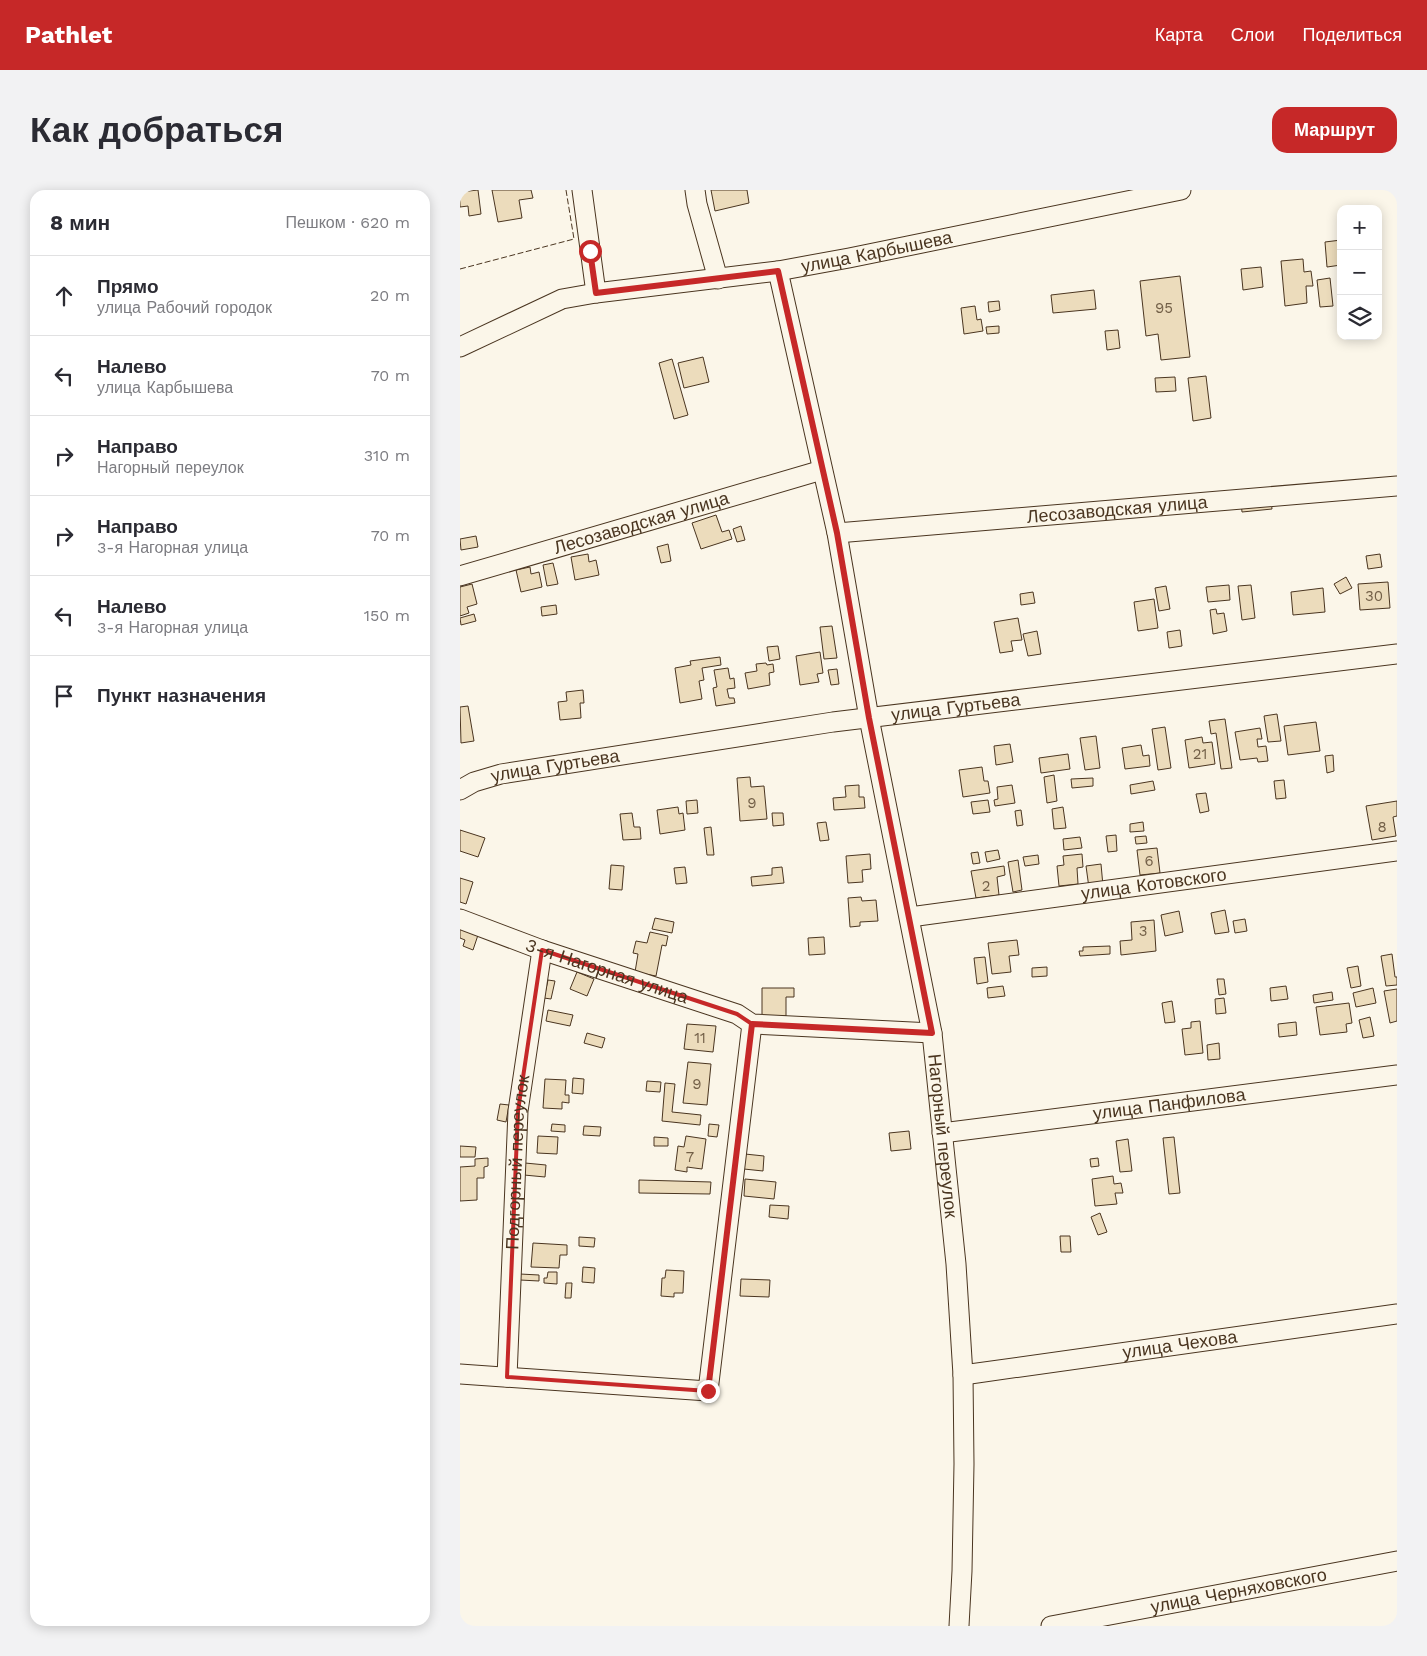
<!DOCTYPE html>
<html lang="ru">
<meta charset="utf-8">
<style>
body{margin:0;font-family:"Work Sans",sans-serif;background:#f2f2f3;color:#2b2b33}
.controls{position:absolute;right:15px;top:15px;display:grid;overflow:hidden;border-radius:10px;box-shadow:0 2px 12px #0003}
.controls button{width:45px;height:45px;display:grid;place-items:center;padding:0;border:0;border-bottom:1px solid #e1e1e2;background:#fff;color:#2b2b33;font:25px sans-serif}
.stop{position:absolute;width:15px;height:15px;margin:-11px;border:4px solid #c62828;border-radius:50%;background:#fff}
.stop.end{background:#c62828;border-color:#fff;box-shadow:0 1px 5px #0008}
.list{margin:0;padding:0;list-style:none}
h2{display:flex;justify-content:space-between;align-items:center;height:65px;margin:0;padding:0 20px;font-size:21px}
h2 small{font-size:16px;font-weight:400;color:#7c7c81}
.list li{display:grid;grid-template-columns:32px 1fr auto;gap:15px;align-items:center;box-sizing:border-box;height:80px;padding:0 20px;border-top:1px solid #e1e1e2}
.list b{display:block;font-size:19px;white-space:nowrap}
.list p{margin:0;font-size:16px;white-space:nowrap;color:#7c7c81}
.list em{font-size:16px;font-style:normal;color:#7c7c81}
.icon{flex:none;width:28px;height:28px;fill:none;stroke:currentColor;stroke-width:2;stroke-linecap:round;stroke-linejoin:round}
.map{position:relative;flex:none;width:937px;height:1436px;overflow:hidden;border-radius:15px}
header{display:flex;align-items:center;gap:30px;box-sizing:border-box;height:70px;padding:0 25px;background:#c62828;color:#fff}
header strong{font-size:24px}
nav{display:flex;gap:28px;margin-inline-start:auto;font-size:18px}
.intro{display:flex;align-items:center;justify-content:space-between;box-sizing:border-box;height:120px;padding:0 30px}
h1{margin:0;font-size:35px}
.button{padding:12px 22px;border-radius:15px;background:#c62828;color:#fff;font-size:18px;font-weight:700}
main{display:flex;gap:30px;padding:0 30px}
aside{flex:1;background:#fff;border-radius:15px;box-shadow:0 2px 12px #0003}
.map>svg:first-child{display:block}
</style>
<header>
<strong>Pathlet</strong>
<nav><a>Карта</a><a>Слои</a><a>Поделиться</a></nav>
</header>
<div class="intro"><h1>Как добраться</h1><a class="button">Маршрут</a></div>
<main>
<aside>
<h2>8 мин<small>Пешком · 620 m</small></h2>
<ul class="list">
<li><svg class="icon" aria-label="ahead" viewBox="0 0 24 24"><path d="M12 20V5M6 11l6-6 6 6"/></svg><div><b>Прямо</b><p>улица Рабочий городок</p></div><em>20 m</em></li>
<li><svg class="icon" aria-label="left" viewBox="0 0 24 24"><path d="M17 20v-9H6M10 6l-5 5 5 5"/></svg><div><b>Налево</b><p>улица Карбышева</p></div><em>70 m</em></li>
<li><svg class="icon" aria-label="right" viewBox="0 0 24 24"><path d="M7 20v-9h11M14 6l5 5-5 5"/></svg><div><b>Направо</b><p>Нагорный переулок</p></div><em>310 m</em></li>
<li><svg class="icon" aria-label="right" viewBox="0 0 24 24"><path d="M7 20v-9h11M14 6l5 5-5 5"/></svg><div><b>Направо</b><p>3-я Нагорная улица</p></div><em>70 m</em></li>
<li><svg class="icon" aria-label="left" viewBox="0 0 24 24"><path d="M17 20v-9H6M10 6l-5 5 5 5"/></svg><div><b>Налево</b><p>3-я Нагорная улица</p></div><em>150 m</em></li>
<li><svg class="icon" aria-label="arrive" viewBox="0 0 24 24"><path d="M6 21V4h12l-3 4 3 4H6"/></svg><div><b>Пункт назначения</b></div></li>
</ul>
</aside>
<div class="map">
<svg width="937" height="1436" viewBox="0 0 937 1436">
<rect width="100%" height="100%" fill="#fbf6e9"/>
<g fill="#ecdcbc" stroke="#4a3520">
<polygon points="18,0 21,24 9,26 8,16 0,17 0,2"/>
<polygon points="32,0 71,0 73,8 59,10 62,28 38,32"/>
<polygon points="251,0 287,0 289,13 255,21"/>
<polygon points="881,50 881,75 867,77 865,52"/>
<polygon points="843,69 844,82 851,81 853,96 846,96 847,113 825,116 821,71"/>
<polygon points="801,77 803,97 783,100 781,79"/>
<polygon points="720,86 730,167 701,170 698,144 686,146 680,91"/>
<polygon points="870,88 873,116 860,117 857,90"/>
<polygon points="634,100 636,119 593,123 591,105"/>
<polygon points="539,111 540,120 529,122 528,112"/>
<polygon points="515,116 517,130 521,129 523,141 504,144 501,118"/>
<polygon points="539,136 539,143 527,144 526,137"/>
<polygon points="658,140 660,158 647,160 645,141"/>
<polygon points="243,167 249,192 224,198 218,173"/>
<polygon points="212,169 228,225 214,229 199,173"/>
<polygon points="746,186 751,228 733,231 728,188"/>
<polygon points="715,187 716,201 696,202 695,188"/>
<polygon points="811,309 812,319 782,322 781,312"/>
<polygon points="256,325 262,342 269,340 272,349 241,359 232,333"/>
<polygon points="281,336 285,350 277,352 273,339"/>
<polygon points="16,346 18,357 1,360 0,349"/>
<polygon points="208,354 211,371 201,373 197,357"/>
<polygon points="128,364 129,372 136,370 139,385 115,390 111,367"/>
<polygon points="920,364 922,377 908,379 906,366"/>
<polygon points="93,373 98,394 87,396 83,375"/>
<polygon points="70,377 71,384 79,382 82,397 61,402 56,380"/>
<polygon points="886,387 892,398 880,404 874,394"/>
<polygon points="928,392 930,418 900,420 898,394"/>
<polygon points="12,394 17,414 7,417 9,423 0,426 0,397"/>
<polygon points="769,395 770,410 748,412 746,397"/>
<polygon points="791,395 795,428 782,430 778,396"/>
<polygon points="706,396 710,419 699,421 695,398"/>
<polygon points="863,398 865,422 833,425 831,402"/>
<polygon points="573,402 575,413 561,415 560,404"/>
<polygon points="694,409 698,438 678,441 674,412"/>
<polygon points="96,415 97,424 82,426 81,417"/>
<polygon points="756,419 757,424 764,423 767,441 753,444 750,420"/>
<polygon points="14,424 16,431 1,435 0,428"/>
<polygon points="558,428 562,450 551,451 553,461 540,463 534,432"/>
<polygon points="372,436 377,468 364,469 360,437"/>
<polygon points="720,440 722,456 709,458 707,442"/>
<polygon points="577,441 581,464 568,466 563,444"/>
<polygon points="318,456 320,469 309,471 307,457"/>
<polygon points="360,462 363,483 357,484 359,492 340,495 336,466"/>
<polygon points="260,467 261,475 242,478 244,490 239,491 242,509 220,513 215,478 231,475 230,471"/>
<polygon points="306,473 307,475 313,474 314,482 309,483 310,495 288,499 285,483 297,481 296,474"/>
<polygon points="268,478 270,489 274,488 275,498 267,499 269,508 274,508 275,513 256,516 253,498 257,497 254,480"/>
<polygon points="377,479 379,494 371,495 368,480"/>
<polygon points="123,500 124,513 120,513 121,528 100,530 98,512 107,511 106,502"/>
<polygon points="8,516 14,551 1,553 0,517"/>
<polygon points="817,524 821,551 808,552 804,526"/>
<polygon points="765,529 772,578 761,579 756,543 751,544 749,531"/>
<polygon points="856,532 860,561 828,565 824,536"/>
<polygon points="705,537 711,578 698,580 692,539"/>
<polygon points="800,538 802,549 797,549 798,557 806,556 808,571 798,572 797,568 780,570 775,542"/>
<polygon points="636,546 640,578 625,580 620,548"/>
<polygon points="742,547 743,553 752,552 755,574 729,578 725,550"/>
<polygon points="550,554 553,572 536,575 534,556"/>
<polygon points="681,555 683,566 689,565 690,576 665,579 662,558"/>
<polygon points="608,564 610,579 581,583 579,568"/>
<polygon points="873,565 874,581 867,583 865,566"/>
<polygon points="522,577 524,591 528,591 530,603 503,607 499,580"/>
<polygon points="594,585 597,611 587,613 584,587"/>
<polygon points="290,587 291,597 304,596 307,629 280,631 277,588"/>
<polygon points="633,588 633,596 612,598 611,589"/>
<polygon points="824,590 826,608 816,609 814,591"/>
<polygon points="693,591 695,600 671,604 670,595"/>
<polygon points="399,595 399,607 404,607 405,618 374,620 373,608 386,607 385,596"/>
<polygon points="552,595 555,613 535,616 534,610 538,609 537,597"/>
<polygon points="746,603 749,621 740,623 736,604"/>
<polygon points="237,610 238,623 227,624 226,611"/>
<polygon points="528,610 530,622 513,624 511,612"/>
<polygon points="937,611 937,626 933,627 936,646 912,650 906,616"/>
<polygon points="218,617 219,624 223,623 225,640 200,644 197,620"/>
<polygon points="603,617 606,638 594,639 592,619"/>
<polygon points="561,620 563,635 557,636 555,621"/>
<polygon points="172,623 174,637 180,637 181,649 163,650 160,624"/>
<polygon points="312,623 323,623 324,635 313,636"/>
<polygon points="366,632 369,650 360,651 357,633"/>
<polygon points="683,632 684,641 670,642 670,634"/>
<polygon points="251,637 254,665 247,665 244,638"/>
<polygon points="0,640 25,648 18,667 0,661"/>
<polygon points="656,645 657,661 648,662 646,646"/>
<polygon points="686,646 687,653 676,654 675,647"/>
<polygon points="620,647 622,658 604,660 603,649"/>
<polygon points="697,658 700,683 680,685 677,660"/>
<polygon points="538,660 540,669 527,672 525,662"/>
<polygon points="518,662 520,673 513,674 511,663"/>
<polygon points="410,664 411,679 402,680 403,692 388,693 386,666"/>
<polygon points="622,664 623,677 617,678 618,694 599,696 597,676 604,675 603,666"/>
<polygon points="578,665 579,674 565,676 563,667"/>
<polygon points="558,670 562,700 553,702 548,672"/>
<polygon points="641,674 643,696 629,698 626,676"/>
<polygon points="151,675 164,676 162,700 149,699"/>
<polygon points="544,676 545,685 537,687 539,705 516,708 511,681"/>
<polygon points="225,677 227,693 216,694 214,678"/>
<polygon points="322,677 324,693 292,696 291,687 312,685 312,678"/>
<polygon points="0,688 13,692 6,714 0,712"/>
<polygon points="401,707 402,711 416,710 418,731 400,732 400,736 390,737 388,708"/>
<polygon points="765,720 769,742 755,744 751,723"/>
<polygon points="719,721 723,742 705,746 701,725"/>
<polygon points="195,728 214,732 212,743 192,739"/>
<polygon points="785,729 787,741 775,743 773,731"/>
<polygon points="694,730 696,761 661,765 660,751 672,750 671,732"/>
<polygon points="0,739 18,745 13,760 3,756 5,750 0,748"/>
<polygon points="190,742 208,746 206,756 202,755 196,786 175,782 178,764 173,763 176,751 187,753"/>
<polygon points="364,747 365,764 349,765 348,748"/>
<polygon points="557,750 559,765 549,766 551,782 532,784 528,753"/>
<polygon points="650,756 650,764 620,766 619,761 623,761 623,757"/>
<polygon points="932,764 935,787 937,787 937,795 926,796 921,766"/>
<polygon points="525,767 528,792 517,794 514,768"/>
<polygon points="898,776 901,796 891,798 887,778"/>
<polygon points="587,777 587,786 572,787 572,778"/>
<polygon points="117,782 134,789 127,806 110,799"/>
<polygon points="757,789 764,789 766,804 759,805"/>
<polygon points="88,790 95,791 91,809 84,808"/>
<polygon points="543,796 545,806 528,808 527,798"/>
<polygon points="826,796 828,809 811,811 810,798"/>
<polygon points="302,798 334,798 334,807 326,807 326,826 302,826"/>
<polygon points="913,798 916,813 896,817 893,803"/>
<polygon points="937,799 937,831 930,833 924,801"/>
<polygon points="872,802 873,810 854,813 853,805"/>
<polygon points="764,808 766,823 756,824 755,809"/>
<polygon points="712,811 715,832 705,833 702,813"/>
<polygon points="889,813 892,833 886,834 887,842 860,845 856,817"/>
<polygon points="88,820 113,825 110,836 86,831"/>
<polygon points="910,827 914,846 903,848 899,830"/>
<polygon points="740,831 743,863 725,865 722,839 731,838 731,832"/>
<polygon points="836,832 837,845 819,847 818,834"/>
<polygon points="227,834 256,836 253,862 224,859"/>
<polygon points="127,843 145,848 142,858 124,853"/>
<polygon points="759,853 760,869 748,870 747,855"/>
<polygon points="228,872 251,874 247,915 223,913"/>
<polygon points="113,888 124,889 123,904 112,903"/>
<polygon points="85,889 106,890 105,905 109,905 109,913 102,912 102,919 83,918"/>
<polygon points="187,891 201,892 200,902 186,901"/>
<polygon points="205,893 215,894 212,922 241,925 240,935 202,931"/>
<polygon points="40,914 49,915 46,932 37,930"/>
<polygon points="92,934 105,935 105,942 91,941"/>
<polygon points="249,934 259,935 257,947 248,946"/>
<polygon points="124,936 141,937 140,946 123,945"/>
<polygon points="449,941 451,959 431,961 429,943"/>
<polygon points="78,946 98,947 97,964 77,963"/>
<polygon points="226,946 246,949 242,979 227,977 227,982 215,980 218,956 224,957"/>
<polygon points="194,947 208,948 208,956 194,956"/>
<polygon points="714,947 720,1003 709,1004 703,948"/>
<polygon points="668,949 672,981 660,982 656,951"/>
<polygon points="0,956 16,957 15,967 0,967"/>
<polygon points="285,964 304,966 303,981 284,979"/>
<polygon points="28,968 28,976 24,977 24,988 17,988 17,1010 0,1011 0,977 15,976 15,969"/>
<polygon points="638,968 639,976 631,977 630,969"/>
<polygon points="65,973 86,975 85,987 64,985"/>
<polygon points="653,986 654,994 661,993 663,1003 655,1003 657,1014 635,1016 632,989"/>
<polygon points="285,989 316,992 314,1009 284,1006"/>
<polygon points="179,990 251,992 250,1004 179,1003"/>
<polygon points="310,1015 329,1016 328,1029 309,1027"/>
<polygon points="640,1023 647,1042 638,1045 631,1027"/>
<polygon points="600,1046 610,1046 611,1062 601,1062"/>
<polygon points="119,1047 135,1048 134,1057 119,1056"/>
<polygon points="73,1053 107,1055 107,1065 100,1065 99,1078 71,1077"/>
<polygon points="123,1077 135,1078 134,1093 122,1092"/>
<polygon points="206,1080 224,1081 223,1103 214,1103 214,1107 201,1106 202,1088 205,1088"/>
<polygon points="88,1082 97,1082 97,1094 84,1093 84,1088 87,1088"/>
<polygon points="60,1084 79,1085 79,1091 60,1090"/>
<polygon points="281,1089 310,1090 309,1107 280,1106"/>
<polygon points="106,1093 112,1093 111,1108 105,1108"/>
</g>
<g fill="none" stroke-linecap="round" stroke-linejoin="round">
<defs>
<g id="minor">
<polyline points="122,0 136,103"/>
<polyline points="235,0 237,14 258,89"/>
<path id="s1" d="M318 81 377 343 409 528 472 843 496 1074 503 1185 504 1274 502 1381 499 1436"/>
<path id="s2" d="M0 157 102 109 136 103 318 81 389 68 721 0"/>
<path id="s3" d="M377 343 937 296"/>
<path id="s4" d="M0 386 362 280"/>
<path id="s5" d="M0 600 14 592 41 584 373 532 937 464"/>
<path id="s6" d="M450 727 937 661"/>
<path id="s7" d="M0 729 82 760 277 824 292 834 472 843"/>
<path id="s8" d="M482 943 937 885"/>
<polyline points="0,1184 248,1201 292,834"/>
<path id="s9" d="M503 1185 937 1124"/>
<path id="s10" d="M47 1187 58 921 82 760"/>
<path id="s11" d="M591 1436 937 1371"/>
</g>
</defs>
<use href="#minor" stroke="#4a3520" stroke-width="21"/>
<use href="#minor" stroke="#fbf6e9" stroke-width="19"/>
<polyline stroke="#4a3520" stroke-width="1" stroke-dasharray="6 2.5" stroke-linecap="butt" points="0,79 114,49 106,0"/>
</g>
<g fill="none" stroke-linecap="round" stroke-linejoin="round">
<polyline stroke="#c62828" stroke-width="6" points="130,61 136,103 318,81 377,343 409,528 472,843 292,834 248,1201"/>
</g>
<path fill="none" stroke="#c62828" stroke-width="4" stroke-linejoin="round" d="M82 760 277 824 292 834 248 1201 47 1187 58 921Z"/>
<g text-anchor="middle" stroke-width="4" stroke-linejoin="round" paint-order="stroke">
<g font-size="15" fill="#725f47">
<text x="704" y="123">95</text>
<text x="914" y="411">30</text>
<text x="740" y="569">21</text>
<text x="292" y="618">9</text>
<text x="922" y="642">8</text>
<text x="689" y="676">6</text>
<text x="526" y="701">2</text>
<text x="683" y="746">3</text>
<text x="240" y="853">11</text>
<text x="237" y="899">9</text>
<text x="230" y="972">7</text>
</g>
<g font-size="18" fill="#4a3520" stroke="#fbf6e9">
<text dy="6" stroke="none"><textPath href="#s2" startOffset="431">улица Карбышева</textPath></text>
<text dy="6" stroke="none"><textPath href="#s3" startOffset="281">Лесозаводская улица</textPath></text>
<text dy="6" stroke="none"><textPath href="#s4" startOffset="189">Лесозаводская улица</textPath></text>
<text dy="6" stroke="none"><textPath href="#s5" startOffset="504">улица Гуртьева</textPath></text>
<text dy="6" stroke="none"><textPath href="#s5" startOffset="99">улица Гуртьева</textPath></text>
<text dy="6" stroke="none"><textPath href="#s6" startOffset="246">улица Котовского</textPath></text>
<text dy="6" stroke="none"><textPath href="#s7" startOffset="156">3-я Нагорная улица</textPath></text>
<text dy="6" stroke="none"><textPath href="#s8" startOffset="229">улица Панфилова</textPath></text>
<text dy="6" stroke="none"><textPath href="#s1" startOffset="881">Нагорный переулок</textPath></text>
<text dy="6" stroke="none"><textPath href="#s10" startOffset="215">Подгорный переулок</textPath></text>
<text dy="6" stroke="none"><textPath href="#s9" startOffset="219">улица Чехова</textPath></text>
<text dy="6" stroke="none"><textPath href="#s11" startOffset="191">улица Черняховского</textPath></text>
</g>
</g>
</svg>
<div class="controls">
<button>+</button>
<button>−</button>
<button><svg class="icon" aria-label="layers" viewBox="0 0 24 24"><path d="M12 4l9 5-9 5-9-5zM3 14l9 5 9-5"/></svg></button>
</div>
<div class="stop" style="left:130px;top:61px"></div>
<div class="stop end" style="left:248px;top:1201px"></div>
</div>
</main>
